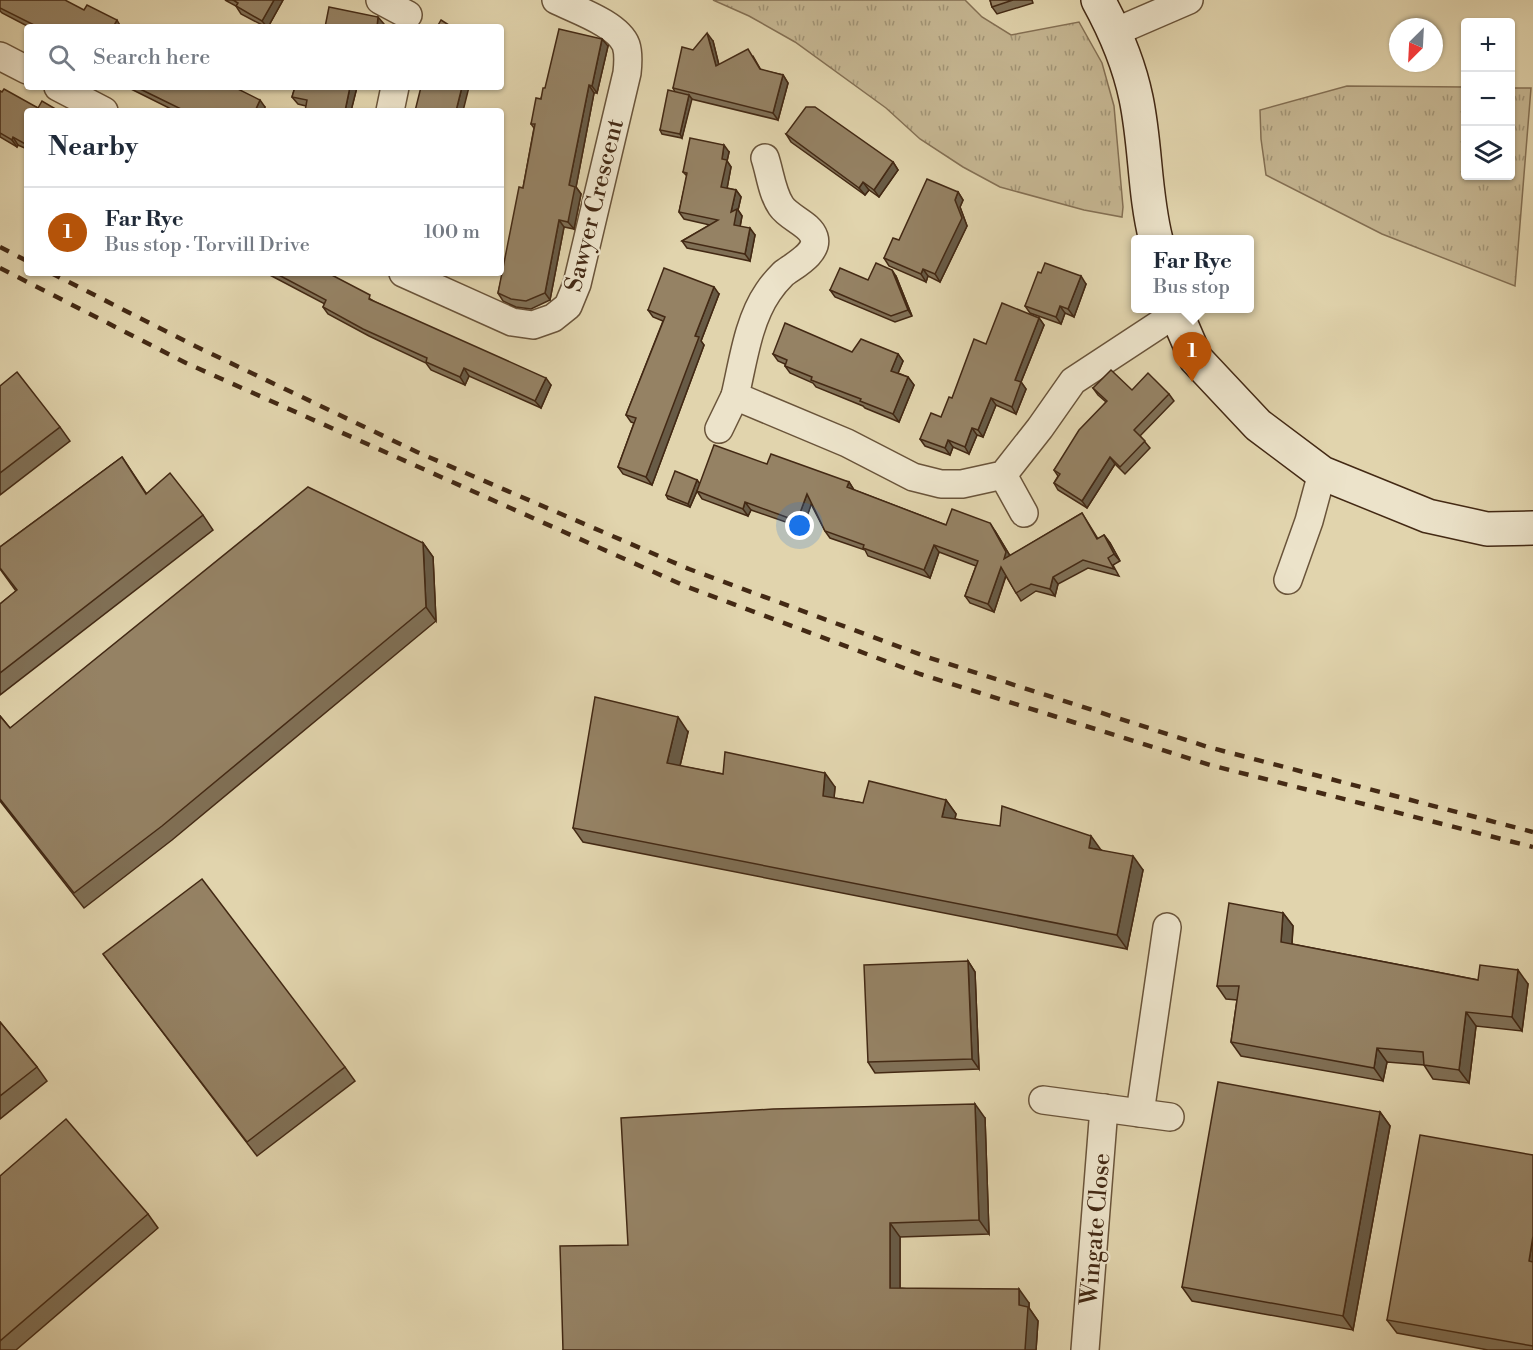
<!DOCTYPE html>
<meta charset="utf-8">
<style>
body{margin:0;font-family:"Libre Bodoni",serif;background:#f2f2f3;color:#1f2937}
.controls{position:absolute;right:18px;top:18px;display:grid;overflow:hidden;border-radius:6px;box-shadow:0 2px 4px #0004}
.controls button{width:54px;height:54px;display:grid;place-items:center;padding:0;border:0;border-bottom:2px solid #e0e1e3;background:#fff;color:#1f2937;font:30px sans-serif}
.compass{position:absolute;left:1389px;top:18px;width:54px;height:54px;border-radius:50%;background:#fff;box-shadow:0 2px 4px #0004;rotate:204deg}
.you{position:absolute;left:800px;top:526px;width:21px;height:21px;margin:-15px;border:4px solid #fff;border-radius:50%;background:#1a73e8;box-shadow:0 0 0 9px #1a73e833}
.badge{display:grid;place-items:center;width:39px;height:39px;border-radius:50%;background:#b45309;color:#fff;font-size:20px;font-weight:700}
.pin{position:absolute;translate:-50% -50px;filter:drop-shadow(0 2px 3px #0008)}
.pin::after{content:'';position:absolute;top:32px;width:21px;height:18px;background:inherit;clip-path:polygon(0 0,100% 0,50% 100%)}
.popup{position:absolute;left:1131px;top:235px;width:123px;height:78px;box-sizing:border-box;display:grid;place-content:center;border-radius:6px;background:#fff;filter:drop-shadow(0 2px 4px #0005);font-size:20px;white-space:nowrap;color:#747a83}
.popup b{font-size:22px;color:#1f2937}
.popup::after{content:'';position:absolute;left:50%;top:100%;margin-left:-12px;border:12px solid transparent;border-top-color:#fff}
.list{margin:0;padding:0;list-style:none}
h2{display:flex;justify-content:space-between;align-items:center;height:78px;margin:0;padding:0 24px;font-size:26px}
h2 small{font-size:20px;font-weight:400;color:#747a83}
.list li{display:grid;grid-template-columns:39px 1fr auto;gap:18px;align-items:center;box-sizing:border-box;height:90px;padding:0 24px;border-top:2px solid #e0e1e3}
.list b{display:block;font-size:22px;white-space:nowrap}
.list p{margin:0;font-size:20px;white-space:nowrap;color:#747a83}
.list em{font-size:20px;font-style:normal;color:#747a83}
.icon{flex:none;width:33px;height:33px;fill:none;stroke:currentColor;stroke-width:2;stroke-linecap:round;stroke-linejoin:round}
.map{position:relative;flex:none;width:1533px;height:1350px;overflow:hidden}
.search{position:absolute;background:#fff;box-shadow:0 2px 4px #0004;left:24px;top:24px;width:480px;height:66px;display:flex;align-items:center;gap:15px;box-sizing:border-box;padding:0 21px;border-radius:6px;color:#747a83;font-size:22px}
.panel{position:absolute;background:#fff;box-shadow:0 2px 4px #0004;left:24px;top:108px;width:480px;height:168px;border-radius:6px}
.map>svg:first-child{display:block}
</style>
<div class="map">
<svg width="1533" height="1350" viewBox="0 0 1533 1350">
<defs>
<pattern id="park-tufts" width="24" height="20" patternUnits="userSpaceOnUse" patternTransform="scale(1.5)"><rect width="24" height="20" fill="#c6b793"/><path d="M3 7l-1-3M5 7V3M7 7l1-3M15 17l-1-3M17 17v-4M19 17l1-3" fill="none" stroke="#a29577"/></pattern>
</defs>
<rect width="100%" height="100%" fill="#e1d4ad"/>
<filter id="stains"><feTurbulence type="fractalNoise" baseFrequency=".00333" numOctaves="4"/><feColorMatrix values="0 0 0 0 .2 0 0 0 0 .09 0 0 0 0 .02 0 0 0 .5 -.17"/></filter>
<radialGradient id="worn" r=".72"><stop offset=".6" stop-color="#630" stop-opacity="0"/><stop offset="1" stop-color="#630" stop-opacity=".3"/></radialGradient>
<g fill="url(#park-tufts)" stroke="#847054" stroke-width="1.5">
<polygon points="713,0 965,0 982,17 1011,35 1079,22 1102,63 1114,106 1123,207 1122,217 1084,210 1000,187 963,167 920,139 886,108 795,42 749,16"/>
<polygon points="1347,86 1465,87 1466,176 1510,176 1511,88 1531,88 1515,286 1382,234 1266,175 1261,139 1260,110"/>
</g>
<g fill="none" stroke-linecap="round" stroke-linejoin="round">
<defs>
<g id="street">
<polyline points="380,0 408,15"/>
<polyline points="1115,32 1189,0"/>
<polyline points="0,56 27,70"/>
<polyline points="58,87 104,111"/>
<polyline points="390,111 395,87"/>
<path d="M765 158C770 173 772 193 781 206 789 218 810 224 814 237 819 253 793 266 783 274 778 279 772 286 768 292 748 321 743 362 735 396L847 443 913 477 941 484H962L1003 475 1040 428 1073 381 1175 314"/>
<path d="M403 273 512 322 533 325 553 318 568 306 577 284 627 73C628 64 629 54 626 45 618 24 576 10 556 0"/>
<polyline points="719,429 735,396"/>
<polyline points="1003,475 1024,513"/>
<polyline points="1288,580 1309,521 1322,473"/>
<polyline points="1043,1100 1170,1117"/>
<polyline points="1140,1113 1167,927"/>
<polyline points="1085,1350 1104,1108"/>
</g>
<g id="secondary">
<path d="M1098 0C1115 31 1129 64 1136 98 1146 145 1144 193 1156 240"/>
<polyline points="1174,308 1196,359 1258,425 1322,473 1428,516 1487,529 1533,528"/>
</g>
</defs>
<use href="#street" stroke="#6a543a" stroke-width="30"/>
<use href="#secondary" stroke="#432914" stroke-width="36"/>
<use href="#street" stroke="#ece3ca" stroke-width="27"/>
<use href="#secondary" stroke="#ece3ca" stroke-width="33"/>
<g stroke="#432914" stroke-width="4.5" stroke-dasharray="10 10" stroke-linecap="butt">
<polyline points="0,247 27,261"/>
<polyline points="0,268 186,363 685,586 920,674 1210,765 1533,847"/>
<polyline points="51,273 195,346 417,452 689,569 927,657 1208,747 1533,832"/>
</g>
</g>
<g fill="#807056" stroke="#432914" stroke-width="1.5">
<polygon points="0,0 84,10 121,27 29,27 2,13 0,11"/>
<polygon points="225,0 283,0 268,27 266,27 241,14 236,6"/>
<polygon points="990,0 1032,0 1033,3 997,14 992,7"/>
<polygon points="713,41 719,65 753,56 761,70 783,75 788,83 778,120 691,99 682,138 662,134 660,130 675,92 673,88 693,50"/>
<polygon points="608,46 597,93 594,93 576,187 581,194 574,229 564,227 550,300 531,309 516,307 503,301 498,293 523,188 534,128 531,124 545,88"/>
<polygon points="127,87 234,87 265,107 263,111 175,111"/>
<polygon points="295,87 357,87 351,111 306,106 298,104 292,97"/>
<polygon points="0,91 38,108 59,111 27,111 27,149 18,145 17,147 0,137"/>
<polygon points="786,134 893,162 898,170 879,197 869,190 865,195 791,142"/>
<polygon points="729,152 727,161 731,167 727,188 736,190 741,197 738,210 742,216 740,227 755,235 750,261 687,248 682,241 710,225 684,219 679,212 687,176 683,172"/>
<polygon points="958,192 963,200 960,207 967,226 940,282 928,276 926,282 889,266 884,258 899,240"/>
<polygon points="266,273 328,273 375,302 551,385 541,408 469,376 465,385 431,370 426,363 369,336 328,314 323,307 325,304"/>
<polygon points="1041,273 1086,284 1074,317 1065,313 1061,324 1030,313 1025,306"/>
<polygon points="896,276 912,316 895,322 835,297 830,290 868,280"/>
<polygon points="719,294 701,341 704,345 652,485 623,474 618,467 634,423 631,422 626,415 663,321 653,317 648,310"/>
<polygon points="1039,318 1044,325 1021,382 1026,389 1016,414 996,405 983,437 977,435 969,454 953,447 950,455 925,446 920,439 941,417 986,344"/>
<polygon points="852,352 898,354 903,361 898,373 908,377 914,385 899,422 865,408 863,406 816,387 813,383 790,373 785,366 785,364 778,361 773,354"/>
<polygon points="0,386 60,427 70,441 0,495"/>
<polygon points="1093,388 1132,390 1169,394 1174,401 1140,436 1150,448 1125,474 1115,464 1087,508 1058,490 1054,483 1058,476 1054,470 1106,402 1098,395"/>
<polygon points="122,457 146,493 203,515 213,530 0,695 0,604 16,591 0,569 0,547"/>
<polygon points="767,464 849,482 854,490 946,525 995,531 1010,556 1082,513 1098,539 1104,535 1110,543 1120,561 1113,565 1119,576 1088,568 1058,584 1055,596 1036,591 1021,601 1006,576 994,612 970,603 965,596 976,566 939,552 930,578 868,556 865,550 830,538 825,531 811,504 803,528 751,510 748,516 702,499 697,491"/>
<polygon points="697,480 700,484 690,507 668,499 666,495"/>
<polygon points="423,543 433,557 436,621 172,840 84,908 0,801 0,716 10,728"/>
<polygon points="688,732 680,766 723,774 835,787 834,798 863,803 946,800 956,814 955,819 1101,850 1143,870 1127,949 583,842 573,828"/>
<polygon points="1283,913 1293,926 1292,944 1478,980 1528,984 1522,1031 1476,1026 1469,1083 1433,1079 1424,1065 1387,1062 1383,1081 1241,1056 1231,1042 1237,1000 1226,999 1217,986"/>
<polygon points="103,954 345,1067 355,1081 257,1156"/>
<polygon points="968,961 975,972 979,1069 875,1073 868,1062"/>
<polygon points="0,1022 37,1067 47,1081 0,1119"/>
<polygon points="1380,1112 1390,1126 1353,1330 1192,1301 1182,1287"/>
<polygon points="985,1118 989,1234 900,1237 900,1288 1029,1303 1029,1308 1038,1321 1036,1350 563,1350 628,1245"/>
<polygon points="1533,1155 1533,1350 1488,1350 1397,1333 1387,1320"/>
<polygon points="0,1176 148,1214 158,1228 16,1350 0,1350"/>
</g>
<g fill="#685b46" stroke="#432914" stroke-width="1.5">
<polygon points="274,0 283,0 268,27 267,27 262,21"/>
<polygon points="378,17 384,24 383,27 377,27"/>
<polygon points="117,20 121,27 113,27"/>
<polygon points="707,33 713,41 721,74 716,66"/>
<polygon points="602,39 608,46 597,93 592,86"/>
<polygon points="783,75 788,83 778,120 773,113"/>
<polygon points="589,85 594,93 576,187 581,194 574,229 568,222 569,185"/>
<polygon points="350,87 357,87 351,111 345,111"/>
<polygon points="462,87 469,87 463,111 456,111"/>
<polygon points="689,95 692,99 682,138 680,134"/>
<polygon points="260,100 265,107 263,111 255,111"/>
<polygon points="13,137 18,145 17,147 12,140"/>
<polygon points="724,145 729,152 727,161 731,167 726,194 721,187 722,159"/>
<polygon points="893,162 898,170 879,197 874,190"/>
<polygon points="863,182 869,190 865,195 859,188"/>
<polygon points="736,190 741,197 738,210 742,216 739,232 734,225 731,212"/>
<polygon points="958,192 963,200 960,207 967,226 940,282 935,274 955,200"/>
<polygon points="559,220 564,227 550,300 545,293"/>
<polygon points="750,228 755,235 750,261 745,254"/>
<polygon points="923,269 928,276 926,282 921,274"/>
<polygon points="892,270 896,276 912,316 908,310"/>
<polygon points="1081,276 1086,284 1074,317 1068,309"/>
<polygon points="714,287 719,294 701,341 704,345 652,485 646,477 695,336"/>
<polygon points="1060,306 1065,313 1061,324 1056,317"/>
<polygon points="1039,318 1044,325 1021,382 1026,389 1016,414 1012,407 1015,380"/>
<polygon points="898,354 903,361 896,378 891,371"/>
<polygon points="464,368 469,376 465,385 460,377"/>
<polygon points="908,377 914,385 899,422 893,414"/>
<polygon points="546,378 551,385 541,408 535,401"/>
<polygon points="991,398 996,405 983,437 978,430"/>
<polygon points="972,428 977,435 969,454 965,447"/>
<polygon points="948,440 953,447 950,455 945,448"/>
<polygon points="1110,457 1115,464 1087,508 1082,501"/>
<polygon points="697,480 700,484 690,507 688,504"/>
<polygon points="849,482 854,490 852,495 847,487"/>
<polygon points="807,494 812,502 803,528 797,521"/>
<polygon points="745,502 751,510 748,516 743,509"/>
<polygon points="990,523 995,531 1012,559 1004,559"/>
<polygon points="1104,535 1110,543 1120,561 1114,554"/>
<polygon points="423,543 433,557 436,621 426,607"/>
<polygon points="934,545 939,552 930,578 924,570"/>
<polygon points="1001,567 1006,575 994,612 988,604"/>
<polygon points="1053,577 1058,584 1055,596 1050,589"/>
<polygon points="678,717 688,732 677,778 667,763"/>
<polygon points="825,773 835,787 833,810 823,796"/>
<polygon points="946,800 956,814 952,831 942,817"/>
<polygon points="1091,836 1101,850 1089,848"/>
<polygon points="1133,856 1143,870 1127,949 1117,935"/>
<polygon points="1283,913 1293,926 1291,956 1281,942"/>
<polygon points="968,961 975,972 979,1069 972,1059"/>
<polygon points="1518,970 1528,984 1522,1031 1512,1017"/>
<polygon points="1466,1012 1476,1026 1469,1083 1459,1070"/>
<polygon points="1377,1048 1387,1062 1383,1081 1374,1068"/>
<polygon points="975,1104 985,1118 989,1234 979,1220"/>
<polygon points="1380,1112 1390,1126 1353,1330 1343,1316"/>
<polygon points="890,1223 900,1237 900,1302 890,1288"/>
<polygon points="1533,1236 1533,1267 1529,1261"/>
<polygon points="1019,1289 1029,1303 1029,1308 1038,1321 1036,1350 1025,1350 1019,1305"/>
</g>
<g fill="#958264" stroke="#432914" stroke-width="1.5">
<polygon points="0,0 65,0 84,10 87,5 117,20 113,27 38,27 0,8"/>
<polygon points="233,0 274,0 262,21 236,6 238,3"/>
<polygon points="990,0 1013,0 992,7"/>
<polygon points="329,7 378,17 377,27 325,27"/>
<polygon points="441,20 452,27 437,27"/>
<polygon points="559,29 602,39 592,86 589,85 569,185 575,187 568,222 559,220 545,293 526,301 511,299 498,293 519,187 523,188 535,124 531,124 536,98 541,99 543,88 545,88"/>
<polygon points="707,33 716,66 748,49 760,69 783,75 773,113 673,88 682,47 693,50"/>
<polygon points="136,87 234,87 260,100 255,111 185,111"/>
<polygon points="295,87 350,87 345,111 305,111 307,100 292,97"/>
<polygon points="421,87 462,87 456,111 415,111"/>
<polygon points="4,89 38,108 42,101 59,111 27,111 27,145 13,137 12,140 0,133 0,91 2,92"/>
<polygon points="668,90 689,95 680,134 660,130"/>
<polygon points="806,107 815,107 893,162 874,190 863,182 859,188 786,134"/>
<polygon points="690,138 724,145 722,159 727,160 721,187 736,190 731,212 737,209 734,225 750,228 745,254 682,241 718,220 679,212 687,173 683,172"/>
<polygon points="927,179 958,192 955,200 962,218 935,274 923,269 921,274 884,258 893,238 899,240"/>
<polygon points="876,263 892,270 908,310 891,316 830,290 840,268 868,280"/>
<polygon points="1045,263 1081,276 1068,309 1060,306 1056,317 1025,306 1038,272 1041,273"/>
<polygon points="664,268 714,287 695,336 699,337 646,477 618,467 636,418 626,415 665,317 648,310"/>
<polygon points="275,273 328,273 370,295 369,299 546,378 535,401 464,368 460,377 426,362 427,358 363,329 323,307 326,300"/>
<polygon points="1002,303 1039,318 1015,380 1021,382 1012,407 991,398 978,430 972,428 965,447 948,440 945,448 920,439 931,413 941,417 949,397 952,398 974,339 986,344"/>
<polygon points="785,323 852,352 861,339 898,354 891,371 908,377 893,414 860,401 861,399 811,380 812,377 785,366 787,360 773,354"/>
<polygon points="1111,370 1132,390 1148,373 1169,394 1134,430 1145,441 1120,467 1110,457 1082,501 1054,483 1060,474 1054,470 1079,430 1107,401 1093,388"/>
<polygon points="17,372 60,427 0,473 0,386"/>
<polygon points="714,445 767,464 771,454 849,482 847,487 946,525 952,509 990,523 1006,552 1004,559 1082,513 1097,539 1104,535 1114,554 1108,558 1114,569 1083,560 1053,577 1050,589 1031,584 1016,593 1001,567 988,604 965,596 978,561 934,545 924,570 863,548 864,545 825,531 807,494 797,521 745,502 743,509 697,491"/>
<polygon points="122,457 146,494 170,473 203,515 0,673 0,604 17,590 0,568 0,547"/>
<polygon points="675,471 697,480 688,504 666,495"/>
<polygon points="308,487 423,543 426,607 162,826 74,893 0,799 0,716 10,728"/>
<polygon points="595,697 678,717 667,763 723,774 725,752 825,773 823,796 863,803 869,781 946,800 942,817 1000,826 1002,806 1091,836 1089,848 1133,856 1117,935 573,828"/>
<polygon points="202,879 345,1067 247,1142 103,954"/>
<polygon points="1229,903 1283,913 1281,942 1478,980 1480,965 1518,970 1512,1017 1466,1012 1459,1070 1424,1065 1423,1052 1377,1048 1374,1068 1231,1042 1239,986 1217,986"/>
<polygon points="968,961 972,1059 868,1062 864,965"/>
<polygon points="0,1022 37,1067 0,1096"/>
<polygon points="1218,1082 1380,1112 1343,1316 1182,1287"/>
<polygon points="975,1104 979,1220 890,1223 890,1288 1019,1289 1019,1305 1028,1307 1025,1350 563,1350 560,1246 628,1245 621,1118 773,1109"/>
<polygon points="66,1119 148,1214 0,1341 0,1176"/>
<polygon points="1420,1135 1533,1155 1533,1236 1529,1261 1533,1262 1533,1346 1387,1320"/>
</g>
<g text-anchor="middle" stroke-width="4.5" stroke-linejoin="round" paint-order="stroke">
<g font-size="24" fill="#432914" stroke="#ece3ca">
<text transform="translate(594 205) rotate(-76)" y="8">Sawyer Crescent</text>
<text transform="translate(1095 1229) rotate(-85)" y="8">Wingate Close</text>
</g>
</g>
<rect width="100%" height="100%" filter="url(#stains)"/>
<rect width="100%" height="100%" fill="url(#worn)"/>
</svg>
<div class="controls">
<button>+</button>
<button>−</button>
<button><svg class="icon" aria-label="layers" viewBox="0 0 24 24"><path d="M12 4l9 5-9 5-9-5zM3 14l9 5 9-5"/></svg></button>
</div>
<svg class="compass" viewBox="-18 -18 36 36"><path d="M0-13l5 13h-10z" fill="#e53935"/><path d="M0 13l5-13h-10z" fill="#747a83"/></svg>
<div class="you"></div>
<div class="pin badge" style="left:1192px;top:382px">1</div>
<div class="popup"><b>Far Rye</b>Bus stop</div>
<div class="search"><svg class="icon" aria-label="search" viewBox="0 0 24 24"><circle cx="10" cy="10" r="6"/><path d="M15 15l6 6"/></svg>Search here</div>
<section class="panel">
<h2>Nearby<small></small></h2>
<ul class="list">
<li><span class="badge">1</span><div><b>Far Rye</b><p>Bus stop · Torvill Drive</p></div><em>100 m</em></li>
</ul>
</section>
</div>
